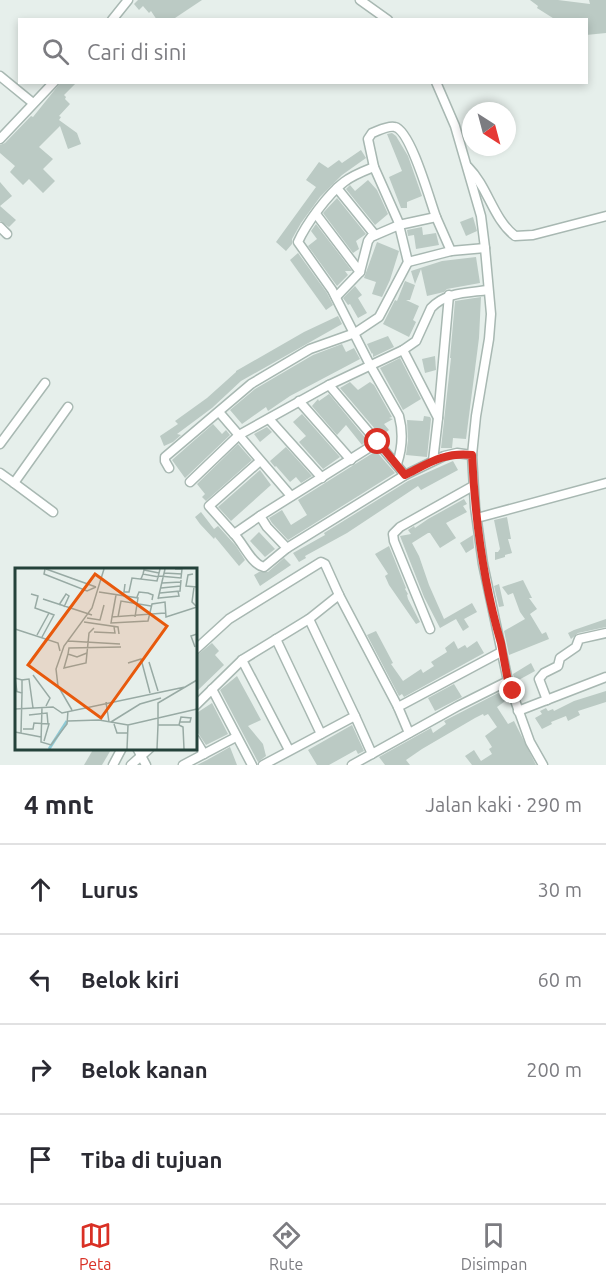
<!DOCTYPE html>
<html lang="id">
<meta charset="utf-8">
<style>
body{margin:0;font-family:Ubuntu,sans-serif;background:#f7f7f7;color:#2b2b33}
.compass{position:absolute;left:462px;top:102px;width:54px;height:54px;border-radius:50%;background:#fff;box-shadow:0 3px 9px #0003;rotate:144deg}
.stop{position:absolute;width:18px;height:18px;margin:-14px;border:4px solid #d93025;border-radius:50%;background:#fff}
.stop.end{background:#d93025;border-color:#fff;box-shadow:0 2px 6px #0008}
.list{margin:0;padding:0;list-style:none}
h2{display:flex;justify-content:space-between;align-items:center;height:78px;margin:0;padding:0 24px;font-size:26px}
h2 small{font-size:20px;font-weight:400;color:#7c7c81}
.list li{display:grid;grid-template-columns:39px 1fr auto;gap:18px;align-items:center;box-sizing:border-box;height:90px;padding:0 24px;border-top:2px solid #e1e1e2}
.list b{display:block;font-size:22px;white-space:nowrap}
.list em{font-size:20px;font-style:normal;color:#7c7c81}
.icon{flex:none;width:33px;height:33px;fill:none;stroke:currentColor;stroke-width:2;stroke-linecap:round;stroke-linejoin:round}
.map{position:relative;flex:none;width:606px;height:765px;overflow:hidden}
.search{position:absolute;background:#fff;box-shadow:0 3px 9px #0003;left:18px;right:18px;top:18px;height:66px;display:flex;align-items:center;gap:15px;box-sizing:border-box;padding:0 21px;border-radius:0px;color:#7c7c81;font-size:22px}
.sheet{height:438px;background:#fff}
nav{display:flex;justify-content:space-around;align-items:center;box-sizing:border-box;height:84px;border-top:2px solid #e1e1e2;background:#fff;font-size:16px;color:#7c7c81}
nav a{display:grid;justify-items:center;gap:3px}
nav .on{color:#d93025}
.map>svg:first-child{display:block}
</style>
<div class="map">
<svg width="606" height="765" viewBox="0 0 606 765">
<rect width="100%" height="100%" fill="#e6efeb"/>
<g fill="#bbcac4">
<polygon points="138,0 202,0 172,20 157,20 151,11 149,13 143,6 139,10 134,4"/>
<polygon points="530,0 558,0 590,4 589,0 606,0 606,33 586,35 586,20 556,20 537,8 538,6"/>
<polygon points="61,82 77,82 64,95 66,97 65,99 70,104 59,116 61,117 59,120 77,133 81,144 68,149 60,126 39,147 53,159 43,169 55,181 43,193 29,179 23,185 10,172 15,166 0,153 0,145 5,143 31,116 33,117"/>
<polygon points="392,133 396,136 408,156 422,196 407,202 407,208 401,208 389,177 402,171 387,134"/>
<polygon points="361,150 366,158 342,175 320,197 301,223 292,239 292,244 286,251 276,242 316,187 306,180 319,162 328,168 339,160 342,163"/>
<polygon points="368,180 377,190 388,214 375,225 346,189 350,185 355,191"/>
<polygon points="0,182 12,196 0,206 16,220 9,227 0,221"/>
<polygon points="337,198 366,234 356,241 359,249 353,253 323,213"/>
<polygon points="473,217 477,231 466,236 460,222"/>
<polygon points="316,224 352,271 345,271 348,275 337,286 308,246 317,239 311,231"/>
<polygon points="422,227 423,235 436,233 439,245 416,249 414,235 408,236 407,230"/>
<polygon points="377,242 399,251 390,280 382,297 372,294 376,282 364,278"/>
<polygon points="298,253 327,293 333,305 326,310 290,260"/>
<polygon points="476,257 480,283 447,289 444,292 427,296 421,269 415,284 411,271 442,261"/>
<polygon points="405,281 415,285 410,300 406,300 419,306 413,320 416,322 409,337 383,324 395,300 397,301"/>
<polygon points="355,286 362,295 358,298 367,313 358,318 350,304 348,305 343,298"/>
<polygon points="481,297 479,338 466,439 453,438 452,448 441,448 451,358 450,358 455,301"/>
<polygon points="338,316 342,324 241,381 212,408 177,434 181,435 173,442 164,446 160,436 178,424 175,421 207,398 236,372 236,371 304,332"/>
<polygon points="388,336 394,347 373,357 373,353 372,354 367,344"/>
<polygon points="342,344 346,352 354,348 360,359 290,396 268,411 266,407 242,424 230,410 255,389 313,355"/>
<polygon points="435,356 436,370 425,373 422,359"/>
<polygon points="400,358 421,399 403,410 380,368"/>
<polygon points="350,382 358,390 370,382 374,385 392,417 389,418 393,419 384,424 389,430 381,436 340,388"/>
<polygon points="329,394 367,440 362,445 346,425 337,435 312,406 318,399 319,401"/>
<polygon points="302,414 340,457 323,469 299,442 306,436 293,422"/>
<polygon points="424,416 430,417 431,419 427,457 406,455 408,440 407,420 423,421"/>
<polygon points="213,424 222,434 226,430 230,435 185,478 172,460"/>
<polygon points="267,427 272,432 260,442 254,434"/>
<polygon points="238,444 252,460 206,501 202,497 205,494 197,484"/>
<polygon points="286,447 312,476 301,483 296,477 290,482 276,466 275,467 270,461"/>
<polygon points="376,451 395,473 288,540 272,523 269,518 282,510 291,525 307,515 298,500"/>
<polygon points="453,461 458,470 421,490 418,486 347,533 305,556 306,558 299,562 293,553 325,535 324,533 408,481"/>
<polygon points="260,470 271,485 231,521 218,507"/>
<polygon points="464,499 467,504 463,506 467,512 446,523 456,538 440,548 430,533 428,533 412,543 419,556 429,585 444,619 472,603 477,612 464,619 469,627 463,631 456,619 440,628 424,597 400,536 411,534 408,530 414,526 415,528 428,519"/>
<polygon points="201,512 214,529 218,526 236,546 245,560 239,566 215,537 214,539 200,524 195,517"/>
<polygon points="507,517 511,539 508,539 512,553 505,555 505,557 495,560 495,552 498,552 500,549 494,520"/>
<polygon points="259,532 275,549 265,557 250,541"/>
<polygon points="473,535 474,548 466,553 460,543"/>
<polygon points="389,546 406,588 405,589 408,594 407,595 408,599 420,622 416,624 389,585 385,576 388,574 375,554"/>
<polygon points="284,558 291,565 260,586 254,575 259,572 268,572"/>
<polygon points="523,580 532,598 529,598 537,609 530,614 542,634 546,632 549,639 509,655 504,631 525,619 520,612 513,593 508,595 502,587"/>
<polygon points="499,584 504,606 499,607 494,586"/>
<polygon points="606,619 606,627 578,633 571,639 568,633 574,630"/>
<polygon points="376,631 393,663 391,664 403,681 421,669 423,673 434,666 431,662 447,652 445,648 454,641 458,649 465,645 467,648 477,641 484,653 404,697 402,694 399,696 367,635"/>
<polygon points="212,643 219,651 215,655 224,665 195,693 195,657"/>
<polygon points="531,663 535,671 515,682 513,674"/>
<polygon points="237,676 261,720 248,726 263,744 266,756 258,762 220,690"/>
<polygon points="454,684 462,697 435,711 428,698"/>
<polygon points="504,690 508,699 497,707 508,724 514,721 536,765 472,765 465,756 474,750 481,761 492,754 489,749 492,747 485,736 497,727 488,714 484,716 483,714 475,718 422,749 406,760 410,765 385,765 379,757 431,728 433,733 446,724 444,721"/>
<polygon points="606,691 606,702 578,711 580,715 568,721 566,716 551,722 552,724 542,729 535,718 542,714 540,711 546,708 548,711 553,709 554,711 574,701"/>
<polygon points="212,703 228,734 206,745 198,733 195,733 195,714"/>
<polygon points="352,725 364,751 358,754 356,750 329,765 317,765 308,750"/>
<polygon points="230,747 237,765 197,765 207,760"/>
<polygon points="94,748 112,748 102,765 84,765"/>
</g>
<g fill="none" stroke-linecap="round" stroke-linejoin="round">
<defs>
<g id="minor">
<polyline points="360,0 388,20"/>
<polyline points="112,20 128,0"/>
<polyline points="0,76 33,103"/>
<polyline points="436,82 455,126 481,216 485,248 491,314 489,339 476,416 472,455 475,507 483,564 508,681 530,742 543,765"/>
<polyline points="0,139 54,82"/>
<path d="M374 167C364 171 353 175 344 182 328 194 306 224 298 242L332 290 370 365 399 416C403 431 402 449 397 464"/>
<path d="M468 167C488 187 493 219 515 236L533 235 606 216"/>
<polyline points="337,188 375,235"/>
<polyline points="316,214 360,272"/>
<polyline points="0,227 7,234"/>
<polyline points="451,251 485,248"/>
<polyline points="408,262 451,251 436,217"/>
<polyline points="403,350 438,418 433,461"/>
<polyline points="329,385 405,475"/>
<polyline points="299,401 351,460"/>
<polyline points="219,412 291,496"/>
<polyline points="438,418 449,295"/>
<polyline points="269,419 322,478"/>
<polyline points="0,444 45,383"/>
<polyline points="260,461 209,506 234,534 260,516"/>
<path d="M169 468 165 461V457L251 384 310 349 355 333 379 317 408 262 399 225 398 221 374 167 368 139 372 133C378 131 388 125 395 127 411 131 430 201 436 217L399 225 371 237 368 241 360 272 336 297"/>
<polyline points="0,473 14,483 68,407"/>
<path d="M190 482 239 435 329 385 403 350 416 341 431 308C446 292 467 293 488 290"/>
<polyline points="14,483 53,512"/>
<polyline points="477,518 606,483"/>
<path d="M234 534C243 543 252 565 264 567L287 548 405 475 444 456 457 453 472 455"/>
<polyline points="287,548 267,527 260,516 378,442"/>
<polyline points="430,629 394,541 393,534 400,527 473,486"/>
<polyline points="276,639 321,734"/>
<polyline points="195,650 229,619 321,562 325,564 339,595"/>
<polyline points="242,660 289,750"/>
<polyline points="212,689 252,765"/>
<polyline points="547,700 539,679 544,673 558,666 560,658 576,647 579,639 606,633"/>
<polyline points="195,706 242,660 309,619 339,595 398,707 409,733"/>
<polyline points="398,707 501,652"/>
<polyline points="518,711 606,677"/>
<polyline points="355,716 372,754"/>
<polyline points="195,739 204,754"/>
<polyline points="137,748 146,765"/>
<polyline points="113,765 122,748"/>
<polyline points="131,765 150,748"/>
<polyline points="183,765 236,737"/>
<polyline points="263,765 355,716 309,619"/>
<polyline points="352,765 458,706 508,681"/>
</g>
</defs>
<use href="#minor" stroke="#a8b8b2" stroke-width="11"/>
<use href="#minor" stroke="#fff" stroke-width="8"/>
</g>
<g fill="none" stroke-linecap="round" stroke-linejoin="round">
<path stroke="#d93025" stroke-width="8" d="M378 442 405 475C429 463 444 452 472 455 475 518 483 582 501 643L508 681 513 691"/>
</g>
<g transform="translate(15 568)">
<rect width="182" height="182" fill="#e6efeb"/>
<path fill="none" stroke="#8ec9d4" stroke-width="3" d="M34 181 52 153"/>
<path fill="none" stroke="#98aaa4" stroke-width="1.5" d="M30 1 29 6 72 23 81 19M31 1 81 19M149 5 167 6M128 6 129 2 144 5M178 6 173 7 171 18 182 19M144 8 166 10 167 1H160M126 11 128 6 144 9M147 15 166 14M110 16 109 24H114L117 10 142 13 145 1M179 19 177 34 181 38M146 20 166 18M84 24 123 30 120 49M145 25 165 23 166 12M16 26 23 28 20 40 34 45 22 67M101 27 97 49 150 45M122 29 124 24 133 25 138 27 137 32M144 30 164 28 163 23M28 31 77 47M143 31 150 1M44 37 51 26 54 28 49 39M97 49 96 55 133 53 137 36 150 34 151 49 182 39M103 49 106 33 136 38M72 50 85 52 89 37M69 54 103 59 104 66M0 61 43 75 45 83M79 64 100 65 99 59M27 69 39 47 34 45M53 73 105 76M180 79 176 68 182 66M72 85 62 89 53 86 49 100 71 95 74 65 79 60M53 86 54 80 106 79M134 94 143 123M113 95 126 91 135 125M18 107 35 130 31 138M0 123 7 125 6 165M2 124 0 110 7 112M7 125V112L14 111 18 140M91 134 94 154M27 139 26 174 36 177 52 156 53 143M0 141 38 139 47 145 170 119M57 142 43 118 41 101 49 78 77 40 89 1M14 147 32 145 33 156M53 153 84 152 113 157 182 141M96 154 125 136 146 130M99 156 102 165H113M164 157H143V135L182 112M164 157 166 149 176 150 175 154H165M164 157 168 159 169 181M8 161H18L19 155 34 156 29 173M0 164 26 169M112 181 113 157M142 181 143 157"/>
<path fill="#e8590c" fill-opacity="0.15" stroke="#e8590c" stroke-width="3" d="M80 6 152 58 86 150 13 97Z"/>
<rect width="182" height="182" fill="none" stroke="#24423a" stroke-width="3"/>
</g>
</svg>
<svg class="compass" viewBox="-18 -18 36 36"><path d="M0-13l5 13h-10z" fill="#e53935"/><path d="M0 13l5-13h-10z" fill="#7c7c81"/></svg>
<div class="stop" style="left:378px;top:442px"></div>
<div class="stop end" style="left:513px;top:691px"></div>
<div class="search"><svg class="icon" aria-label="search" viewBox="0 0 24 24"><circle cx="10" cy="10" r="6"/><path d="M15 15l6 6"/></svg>Cari di sini</div>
</div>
<section class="sheet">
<h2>4 mnt<small>Jalan kaki · 290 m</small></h2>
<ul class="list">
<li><svg class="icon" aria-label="ahead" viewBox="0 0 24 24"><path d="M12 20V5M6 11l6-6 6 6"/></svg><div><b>Lurus</b></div><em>30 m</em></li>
<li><svg class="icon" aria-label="left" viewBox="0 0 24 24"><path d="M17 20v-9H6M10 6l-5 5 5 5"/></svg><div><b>Belok kiri</b></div><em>60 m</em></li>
<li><svg class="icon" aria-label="right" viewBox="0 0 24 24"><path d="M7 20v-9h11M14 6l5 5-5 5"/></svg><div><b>Belok kanan</b></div><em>200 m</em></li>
<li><svg class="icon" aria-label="arrive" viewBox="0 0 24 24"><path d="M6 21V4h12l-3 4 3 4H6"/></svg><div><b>Tiba di tujuan</b></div></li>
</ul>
</section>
<nav>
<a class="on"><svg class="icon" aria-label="map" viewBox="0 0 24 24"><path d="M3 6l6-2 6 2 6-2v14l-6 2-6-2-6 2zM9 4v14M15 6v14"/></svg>Peta</a>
<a><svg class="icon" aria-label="directions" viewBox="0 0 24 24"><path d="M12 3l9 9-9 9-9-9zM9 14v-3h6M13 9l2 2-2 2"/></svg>Rute</a>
<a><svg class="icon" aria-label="saved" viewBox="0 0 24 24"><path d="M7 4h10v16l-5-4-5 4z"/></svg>Disimpan</a>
</nav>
